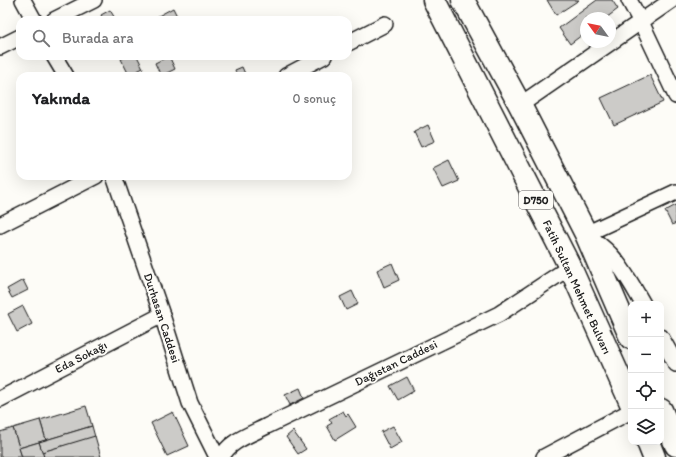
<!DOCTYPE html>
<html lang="tr">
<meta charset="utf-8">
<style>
body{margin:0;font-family:Itim,sans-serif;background:#f6f6f6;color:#202124}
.controls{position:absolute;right:12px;bottom:12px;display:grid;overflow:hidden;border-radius:8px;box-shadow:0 4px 16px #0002}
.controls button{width:36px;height:36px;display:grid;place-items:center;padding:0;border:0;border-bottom:1px solid #e0e0e0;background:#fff;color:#202124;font:20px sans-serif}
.compass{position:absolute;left:580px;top:12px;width:36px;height:36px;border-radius:50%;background:#fff;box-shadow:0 4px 16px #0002;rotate:303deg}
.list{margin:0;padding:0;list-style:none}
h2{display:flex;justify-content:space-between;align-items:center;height:52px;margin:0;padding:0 16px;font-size:17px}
h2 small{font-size:13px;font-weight:400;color:#757577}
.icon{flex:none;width:22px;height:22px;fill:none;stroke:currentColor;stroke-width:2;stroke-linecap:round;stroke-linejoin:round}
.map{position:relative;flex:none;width:676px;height:457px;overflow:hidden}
.search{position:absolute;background:#fff;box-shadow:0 4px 16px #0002;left:16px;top:16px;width:336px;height:44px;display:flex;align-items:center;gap:10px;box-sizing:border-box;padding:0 14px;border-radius:12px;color:#757577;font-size:15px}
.panel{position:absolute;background:#fff;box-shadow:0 4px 16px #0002;left:16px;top:72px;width:336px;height:108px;border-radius:12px}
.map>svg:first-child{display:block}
</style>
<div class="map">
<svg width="676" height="457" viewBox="0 0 676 457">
<rect width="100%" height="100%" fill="#fdfcf7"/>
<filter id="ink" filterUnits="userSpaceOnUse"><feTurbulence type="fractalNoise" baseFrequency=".025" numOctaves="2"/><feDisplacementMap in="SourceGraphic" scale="8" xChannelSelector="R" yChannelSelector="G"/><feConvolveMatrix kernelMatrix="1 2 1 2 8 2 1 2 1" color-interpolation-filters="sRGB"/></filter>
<g filter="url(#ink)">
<g fill="#cccbc8" stroke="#1c1c1c">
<polygon points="547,0 579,0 556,15"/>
<polygon points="597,0 612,0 618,9 606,18 586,18 586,32 570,44 559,28"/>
<polygon points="173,8 179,20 151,20"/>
<polygon points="110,10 116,20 103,20 101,15"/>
<polygon points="127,56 137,56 143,68 129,75 121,59"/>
<polygon points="169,56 175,69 161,76 155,63"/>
<polygon points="242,67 246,76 237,76 235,70"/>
<polygon points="650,75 663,102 614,125 601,98"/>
<polygon points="428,125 435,141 421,147 414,132"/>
<polygon points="449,160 459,181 443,188 433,168"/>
<polygon points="676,205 676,223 672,225 665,211"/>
<polygon points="392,263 399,280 384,287 377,270"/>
<polygon points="23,280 28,290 12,298 7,289"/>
<polygon points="352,291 358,304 346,310 340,297"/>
<polygon points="23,306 32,324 17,332 8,314"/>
<polygon points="407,377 414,391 398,400 390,386"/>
<polygon points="300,388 304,398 290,405 285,395"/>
<polygon points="86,406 92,426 46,440 40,420"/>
<polygon points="343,411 346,416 348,414 356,427 335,440 327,426 332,423 329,419"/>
<polygon points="173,412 189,446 167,456 151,423"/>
<polygon points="40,420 46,440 19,448 13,428"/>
<polygon points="92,426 95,437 42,452 39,442"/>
<polygon points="393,426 402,442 390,449 381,432"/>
<polygon points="13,428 22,457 0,457 0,432"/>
<polygon points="293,431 306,449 298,454 286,437"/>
<polygon points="95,436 101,457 44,457 42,452"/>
<polygon points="39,442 44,457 22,457 19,448"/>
</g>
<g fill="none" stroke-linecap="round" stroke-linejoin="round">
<defs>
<g id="minor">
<polyline points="23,0 34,20"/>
<polyline points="629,0 641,22 676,96"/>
<polyline points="54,20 94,0"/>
<polyline points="348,43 385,24"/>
<polyline points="0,47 20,37"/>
<polyline points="54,56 66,76"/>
<polyline points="286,76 324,56"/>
<polyline points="520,105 672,0"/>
<polyline points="114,176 162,315 190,403 217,457"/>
<polyline points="0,225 96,176"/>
<path d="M643 304C633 287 624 269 610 254 603 247 594 240 586 234L676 192"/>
<polyline points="661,337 676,364"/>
<polyline points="0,399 162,315"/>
<path d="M222 457C229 441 252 434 267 426L499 314 570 267"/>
<polyline points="544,457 631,411"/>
</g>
<g id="highway">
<polyline points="434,0 570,267 631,403"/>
<polyline points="463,0 520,105 586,234 631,338"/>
<polyline points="661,410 676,445"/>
<polyline points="648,442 654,457"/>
</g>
</defs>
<use href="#minor" stroke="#1c1c1c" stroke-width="18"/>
<use href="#highway" stroke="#1c1c1c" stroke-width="25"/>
<use href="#minor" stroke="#fdfcf7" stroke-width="15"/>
<use href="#highway" stroke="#fdfcf7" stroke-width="22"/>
</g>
</g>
<g text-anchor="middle" stroke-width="4" stroke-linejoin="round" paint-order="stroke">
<rect fill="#fdfcf7" stroke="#605f5e" stroke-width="1" x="519" y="191" width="34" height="18" rx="3"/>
<g font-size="11" font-weight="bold" fill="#1c1c1c">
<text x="536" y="204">D750</text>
</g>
<g font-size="12" fill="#1c1c1c" stroke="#fdfcf7">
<text transform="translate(577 287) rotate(65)" y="4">Fatih Sultan Mehmet Bulvarı</text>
<text transform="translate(162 318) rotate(72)" y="4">Durhasan Caddesi</text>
<text transform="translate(81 357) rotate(-27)" y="4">Eda Sokağı</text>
<text transform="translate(396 363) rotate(-26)" y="4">Dağıstan Caddesi</text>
</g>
</g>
</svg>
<div class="controls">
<button>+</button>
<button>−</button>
<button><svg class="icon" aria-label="locate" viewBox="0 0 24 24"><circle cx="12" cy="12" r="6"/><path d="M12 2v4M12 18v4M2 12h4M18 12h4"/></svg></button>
<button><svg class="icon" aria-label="layers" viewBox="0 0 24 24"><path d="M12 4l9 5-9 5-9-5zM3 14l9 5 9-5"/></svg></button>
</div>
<svg class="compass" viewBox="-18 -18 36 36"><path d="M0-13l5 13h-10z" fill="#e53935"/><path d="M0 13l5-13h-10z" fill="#757577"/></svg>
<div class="search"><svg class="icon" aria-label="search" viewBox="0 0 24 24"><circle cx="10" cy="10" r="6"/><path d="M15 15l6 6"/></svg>Burada ara</div>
<section class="panel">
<h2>Yakında<small>0 sonuç</small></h2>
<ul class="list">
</ul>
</section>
</div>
